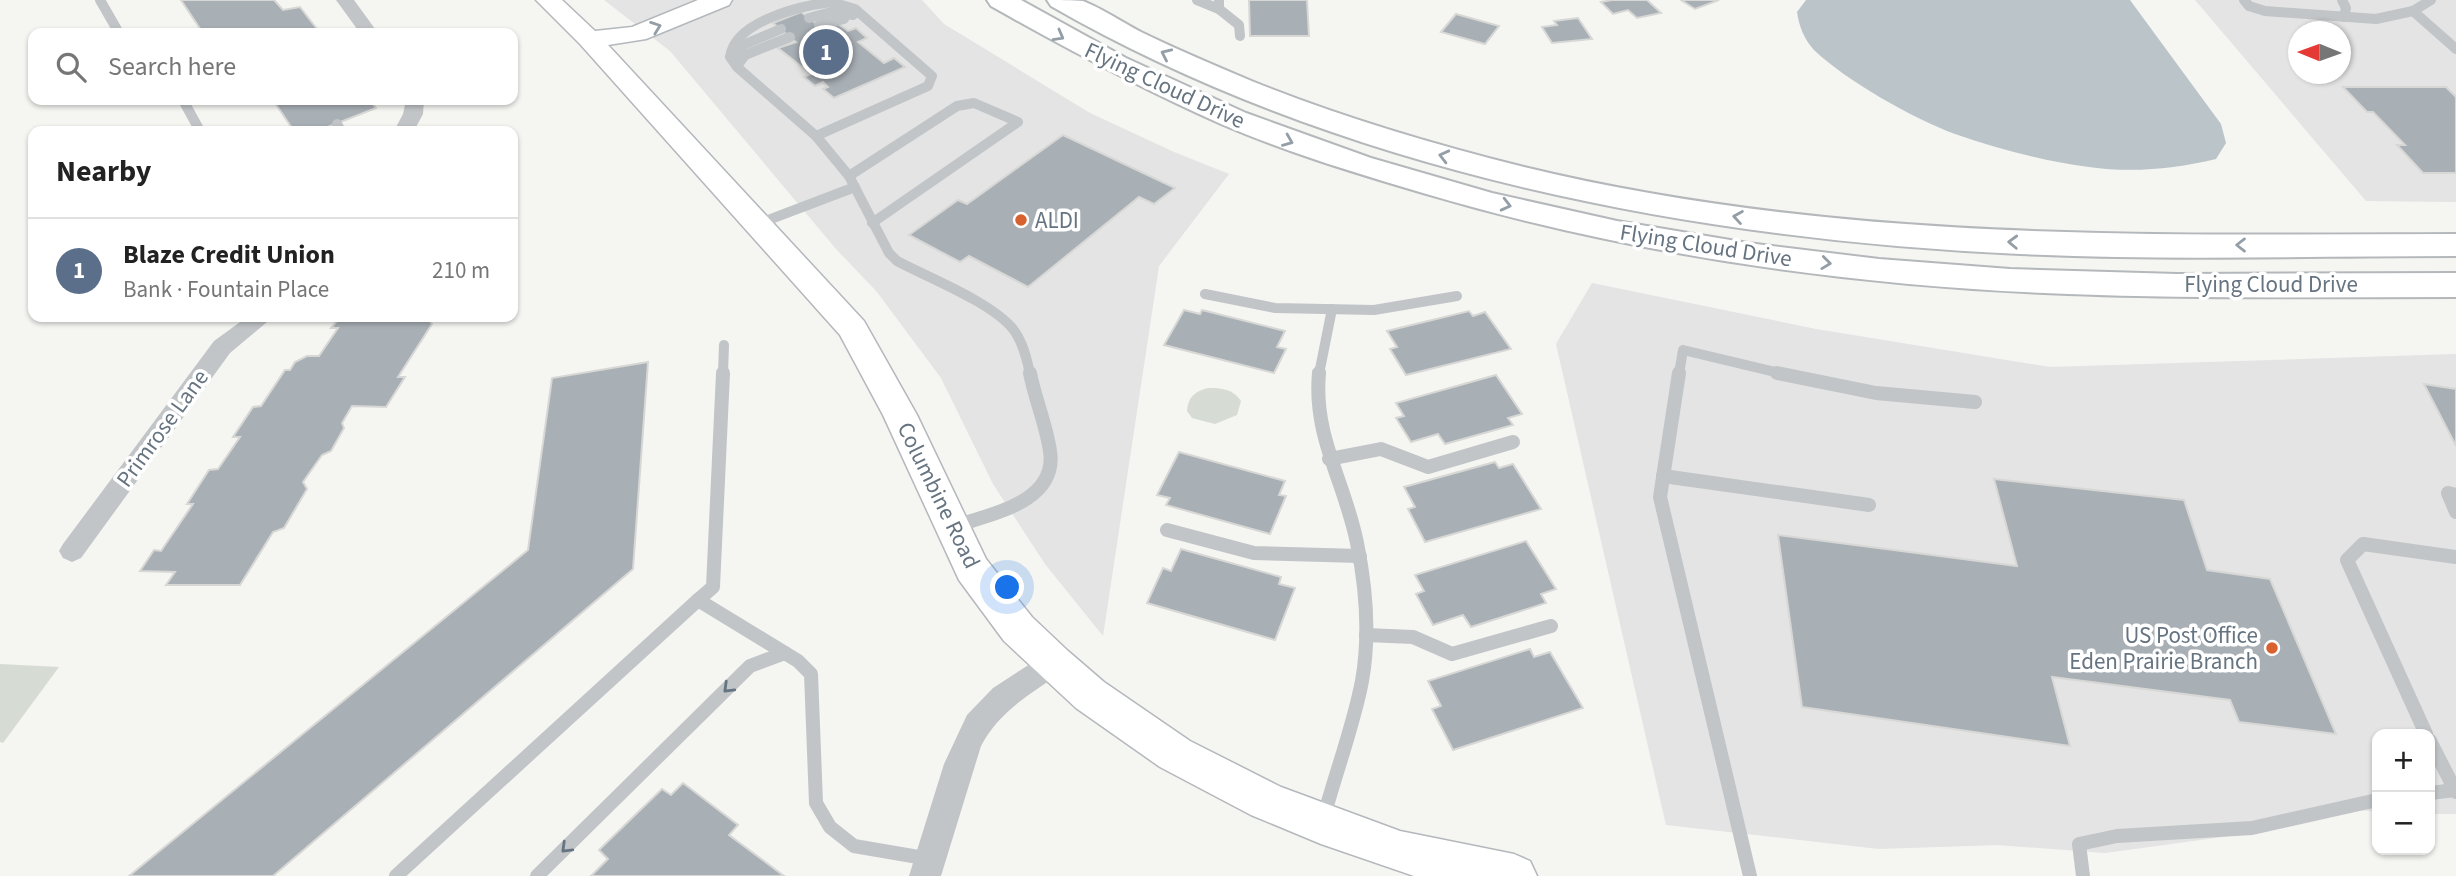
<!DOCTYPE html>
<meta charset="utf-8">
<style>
body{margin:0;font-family:"Source Sans 3",sans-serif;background:#f6f6f6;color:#222}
.controls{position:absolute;right:21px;bottom:21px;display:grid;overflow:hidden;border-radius:14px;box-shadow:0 2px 5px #0004}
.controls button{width:63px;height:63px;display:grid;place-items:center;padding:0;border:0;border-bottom:2px solid #e0e0e0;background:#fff;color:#222;font:35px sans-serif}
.compass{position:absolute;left:2288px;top:21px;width:63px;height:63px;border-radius:50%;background:#fff;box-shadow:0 2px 5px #0004;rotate:271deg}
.you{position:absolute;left:1008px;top:588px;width:24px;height:24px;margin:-18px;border:5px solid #fff;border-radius:50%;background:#1a73e8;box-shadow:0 0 0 10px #1a73e833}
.badge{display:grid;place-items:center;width:46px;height:46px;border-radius:50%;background:#111827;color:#fff;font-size:23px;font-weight:700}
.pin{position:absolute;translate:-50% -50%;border:4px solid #fff;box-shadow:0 2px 7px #0006}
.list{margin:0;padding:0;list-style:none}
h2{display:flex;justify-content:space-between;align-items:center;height:91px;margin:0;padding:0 28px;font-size:30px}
h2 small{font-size:23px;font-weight:400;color:#767676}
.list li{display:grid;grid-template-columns:46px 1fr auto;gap:21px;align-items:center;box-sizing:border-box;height:105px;padding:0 28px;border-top:2px solid #e0e0e0}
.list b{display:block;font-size:26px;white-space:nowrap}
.list p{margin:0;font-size:23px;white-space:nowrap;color:#767676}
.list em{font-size:23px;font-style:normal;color:#767676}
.icon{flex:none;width:38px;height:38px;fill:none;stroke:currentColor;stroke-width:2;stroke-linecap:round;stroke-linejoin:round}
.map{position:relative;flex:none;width:2456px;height:876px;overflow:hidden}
.search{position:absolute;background:#fff;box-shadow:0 2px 5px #0004;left:28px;top:28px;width:490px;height:77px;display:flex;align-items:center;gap:18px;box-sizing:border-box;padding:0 24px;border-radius:14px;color:#767676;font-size:26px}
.panel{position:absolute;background:#fff;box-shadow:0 2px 5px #0004;left:28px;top:126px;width:490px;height:196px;border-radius:14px}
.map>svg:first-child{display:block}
</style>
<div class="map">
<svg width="2456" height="876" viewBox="0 0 2456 876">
<rect width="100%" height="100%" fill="#f5f5f2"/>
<g fill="#e3e4e3" fill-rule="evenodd">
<polygon points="604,0 922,0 944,24 1090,113 1174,152 1229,174 1159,266 1103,636 1045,564 993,484 941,378 877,292 836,249 670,51"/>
<path d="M2195 0H2456V202L2366 201ZM2298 32H2340V74H2298Z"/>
<polygon points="1592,283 1816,329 2050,367 2456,354 2456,814 2430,814 2430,734 2377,734 2377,811 2345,810 2230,836 2105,853 1997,845 1879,849 1666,825 1556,344"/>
</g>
<g fill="#d6dcd3">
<path d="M1208 388C1222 388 1233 389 1241 401L1237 415 1215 424 1192 418 1187 411C1188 397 1195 391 1208 388Z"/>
<polygon points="0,664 59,667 3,743 0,742"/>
</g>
<path fill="#bbc4c9" d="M1806 0H2130L2221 124 2226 143 2216 159C2174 169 2132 173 2089 167 2044 161 1998 149 1955 134 1914 119 1845 80 1814 50 1804 39 1799 26 1797 12Z"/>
<g fill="#a8afb5" stroke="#d7d7d5" stroke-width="2">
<polygon points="181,0 274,0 283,10 300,7 320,33 203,33"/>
<polygon points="1249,0 1307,0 1309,36 1250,36"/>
<polygon points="1612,0 1647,0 1661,13 1637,18 1628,10 1613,14 1601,2"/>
<polygon points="1681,0 1719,0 1695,9"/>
<polygon points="801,12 825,30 838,24 848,31 856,28 867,38 858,42 884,63 894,58 905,67 834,98 823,89 828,87 823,82 815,86 804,77 811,74 778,48 796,42 773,23"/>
<polygon points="1456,14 1499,26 1485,44 1441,32"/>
<polygon points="1578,18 1592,39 1552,43 1542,27 1557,25 1554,21"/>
<polygon points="2343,87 2446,87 2456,97 2456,173 2423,173 2397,145 2405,145 2373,112 2367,112"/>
<polygon points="273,100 370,100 376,108 320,130 294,131"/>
<polygon points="1063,135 1175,188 1154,204 1139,197 1028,287 969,256 960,262 909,235 958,200 967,204"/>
<polygon points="1184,310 1200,314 1202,310 1285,331 1277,347 1286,349 1274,373 1164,345"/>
<polygon points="1469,311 1473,316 1485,312 1511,349 1406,375 1390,349 1397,347 1387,331"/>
<polygon points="340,317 432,317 430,321 432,324 398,377 405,377 386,407 352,406 342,423 344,428 331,451 322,455 303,482 307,489 284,528 273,532 240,585 166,585 175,572 140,571 154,550 161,551 193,504 187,504 209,470 218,469 240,437 233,437 253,407 261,406 285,370 290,370 295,362 307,356 319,356 338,328 331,328"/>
<polygon points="648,362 633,569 273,876 129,876 528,550 552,378"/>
<polygon points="1496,375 1522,414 1508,418 1513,425 1445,444 1438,434 1411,442 1396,418 1404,416 1396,403"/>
<polygon points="2424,384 2456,389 2456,446"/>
<polygon points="1179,452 1285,481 1279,495 1286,496 1270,534 1166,505 1170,498 1157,495"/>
<polygon points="1495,462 1499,468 1513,464 1541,509 1425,542 1408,509 1415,507 1404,487"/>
<polygon points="1994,479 2184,500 2207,570 2270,579 2336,734 2239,722 2230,700 2052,677 2070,746 1802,707 1778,535 2017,566"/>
<polygon points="1526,541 1556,589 1541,594 1546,603 1471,627 1463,615 1433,625 1416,594 1424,591 1415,575"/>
<polygon points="1181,549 1281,577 1279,584 1295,588 1275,640 1147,603 1163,568 1171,571"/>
<polygon points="1530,649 1534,657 1550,652 1583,708 1453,750 1432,709 1441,706 1428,681"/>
<polygon points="683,783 738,825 729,835 784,876 591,876 608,859 599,850 662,789 671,795"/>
</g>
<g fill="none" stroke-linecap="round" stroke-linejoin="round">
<defs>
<polygon id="secondary" points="536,0 562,0 595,31 632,27 698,0 732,0 729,5 646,39 608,45 864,321 917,415 986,559 1032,617 1068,651 1104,682 1190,741 1281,787 1400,831 1514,854 1530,861 1537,876 1414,876 1321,844 1251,815 1160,767 1076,708 1004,641 959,580 883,415 840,335 580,44"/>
<g id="primary">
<path d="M987 0H1021L1126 58 1246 113 1371 158 1492 193 1617 221 1748 243 1879 259 2010 269 2177 274 2456 273V297C2327 297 2197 299 2068 294 1850 286 1632 255 1423 193 1355 173 1286 152 1221 124 1142 89 1067 49 991 6Z"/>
<path d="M1047 0C1058 0 1073 0 1083 1 1103 9 1122 22 1141 32 1178 50 1216 66 1254 82 1341 117 1432 144 1524 167 1834 242 2140 235 2456 234V256C2311 256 2165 261 2020 254 1691 239 1340 172 1051 6Z"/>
</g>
</defs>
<use href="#secondary" stroke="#b4b8bc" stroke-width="3"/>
<use href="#primary" stroke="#b4b8bb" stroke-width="4"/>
<g stroke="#c1c5c8" stroke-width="10">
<polyline points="100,0 119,33"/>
<polyline points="1197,0 1219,9 1219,0"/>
<polyline points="2244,0 2249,6 2265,11 2376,19 2413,11"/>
<polyline points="2342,0 2346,8 2344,17"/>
<polyline points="2431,0 2413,11 2456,49"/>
<path d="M831 2 855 9 932 76 928 86 816 136 737 67 730 57C735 21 800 6 831 2Z"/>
<polyline points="1219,9 1239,25 1240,36"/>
<polyline points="809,18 831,12 853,15"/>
<polyline points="819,25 844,19"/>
<polyline points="736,63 735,57 743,45 781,29"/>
<polyline points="737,66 745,55 790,37"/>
<polyline points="183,100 200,131"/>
<polyline points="337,124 341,131"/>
<path d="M816 136 849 176 889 253 897 261C929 278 991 302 1013 329 1023 342 1027 359 1030 374"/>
<polyline points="849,176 957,106 974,103 1018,122 872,223"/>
<polyline points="758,224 855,187"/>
<polyline points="1205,294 1275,308 1374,310 1457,296"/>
<polyline points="723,374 724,345"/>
<polyline points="1319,374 1332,309"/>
<polyline points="1679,374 1683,350 1784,374"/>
</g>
<g stroke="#c1c5c8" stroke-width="14">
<path d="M1319 373C1313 437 1345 482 1357 543 1366 587 1370 636 1362 681 1353 728 1335 774 1323 820"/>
<polyline points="1679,373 1660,497 1750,876"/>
<polyline points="1777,373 1876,393 1975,402"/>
<polyline points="1329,459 1381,449 1428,467 1513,442"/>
<polyline points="1663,476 1869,505"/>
<polyline points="2456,495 2448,493 2456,512"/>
<path d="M955 526C991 514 1058 502 1050 451 1046 424 1035 399 1030 373"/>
<polyline points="1167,530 1254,553 1360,556"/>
<polyline points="698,600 713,587 723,373"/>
<polyline points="1366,635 1413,637 1452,654 1551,626"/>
<polyline points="2426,734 2347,560 2363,544 2456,557"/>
<polyline points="2430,741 2456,792"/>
<polyline points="2430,793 2455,790"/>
<polyline points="396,876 698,600 798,661 811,674 816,803 830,827 854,846 930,859"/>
<polyline points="537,876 750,666 785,653"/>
<polyline points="2083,876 2079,844 2117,836 2252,828 2377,800"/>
</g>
<g fill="#c1c5c8" fill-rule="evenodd">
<polygon points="336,0 354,0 378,33 360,33"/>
<polygon points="406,100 424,100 423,114 414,131 394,131 403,114"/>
<polygon points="247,317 273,317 230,353 81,558 72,562 63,558 59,551 63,544 214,341"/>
<path d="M1054 651 1064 655 1068 663 1064 671C1032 693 1000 710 981 746L941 876H909L944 764 967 715 993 688 1044 655Z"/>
</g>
<use href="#secondary" fill="#fff" fill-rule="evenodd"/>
<use href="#primary" fill="#fff" fill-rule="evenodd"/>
</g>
<defs><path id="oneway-chevron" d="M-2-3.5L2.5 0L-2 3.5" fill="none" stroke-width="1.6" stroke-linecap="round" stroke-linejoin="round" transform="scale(1.75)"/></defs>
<g stroke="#949ea7">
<use href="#oneway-chevron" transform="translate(656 27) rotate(-20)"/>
<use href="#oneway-chevron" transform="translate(1059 36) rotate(29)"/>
<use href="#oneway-chevron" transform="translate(1166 54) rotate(-155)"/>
<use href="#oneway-chevron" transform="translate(1288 141) rotate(22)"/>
<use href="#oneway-chevron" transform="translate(1444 156) rotate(-166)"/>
<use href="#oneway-chevron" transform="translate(1506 205) rotate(14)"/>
<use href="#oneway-chevron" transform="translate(1738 217) rotate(-171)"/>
<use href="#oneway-chevron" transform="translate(2013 242) rotate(-178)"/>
<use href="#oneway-chevron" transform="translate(2241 245) rotate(-180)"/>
<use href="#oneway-chevron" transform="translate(1826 263) rotate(7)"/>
</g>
<g stroke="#667481">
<use href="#oneway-chevron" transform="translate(728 688) rotate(136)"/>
<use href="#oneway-chevron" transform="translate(566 848) rotate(136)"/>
</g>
<g fill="#d9602f" stroke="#fff" stroke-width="2.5">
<circle cx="1021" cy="220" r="7"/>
<circle cx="2272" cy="648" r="7"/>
</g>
<g text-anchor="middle" stroke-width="7" stroke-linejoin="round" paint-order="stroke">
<g font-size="23" fill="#667481" stroke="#fff">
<text transform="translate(1165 85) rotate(25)" y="8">Flying Cloud Drive</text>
<text transform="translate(1706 245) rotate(9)" y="8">Flying Cloud Drive</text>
<text x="2271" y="292">Flying Cloud Drive</text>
<text transform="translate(162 428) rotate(-54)" y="8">Primrose Lane</text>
<text transform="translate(939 495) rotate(64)" y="8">Columbine Road</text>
</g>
<g font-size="23" fill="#667481" stroke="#fff" text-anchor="start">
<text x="1035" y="228">ALDI</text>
<text x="2258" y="643" text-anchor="end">US Post Office<tspan x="2258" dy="26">Eden Prairie Branch</tspan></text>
</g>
</g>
</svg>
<div class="controls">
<button>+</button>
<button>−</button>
</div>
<svg class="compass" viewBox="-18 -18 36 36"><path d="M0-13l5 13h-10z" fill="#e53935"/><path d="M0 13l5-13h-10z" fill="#767676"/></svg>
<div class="you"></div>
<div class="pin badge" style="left:826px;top:52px;background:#5c6f8a">1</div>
<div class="search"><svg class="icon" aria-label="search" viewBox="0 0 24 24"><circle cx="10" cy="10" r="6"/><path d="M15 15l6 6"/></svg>Search here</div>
<section class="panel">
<h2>Nearby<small></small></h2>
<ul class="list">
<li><span class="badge" style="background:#5c6f8a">1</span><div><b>Blaze Credit Union</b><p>Bank · Fountain Place</p></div><em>210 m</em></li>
</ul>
</section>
</div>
